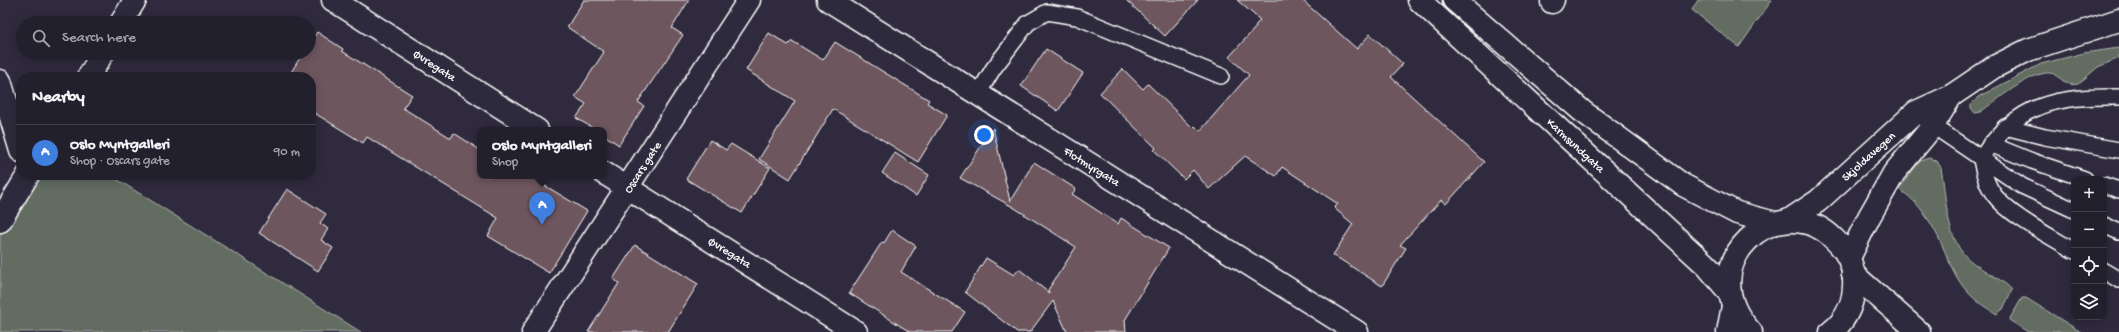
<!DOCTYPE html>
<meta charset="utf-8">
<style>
body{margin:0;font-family:"Gochi Hand",sans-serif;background:#2b2836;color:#f1f3f6}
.controls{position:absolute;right:12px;bottom:12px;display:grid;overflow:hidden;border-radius:8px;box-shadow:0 2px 10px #0003}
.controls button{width:36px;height:36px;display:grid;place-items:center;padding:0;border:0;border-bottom:1px solid #403e4a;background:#23202e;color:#f1f3f6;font:20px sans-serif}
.you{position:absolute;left:984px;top:135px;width:14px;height:14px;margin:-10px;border:3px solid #fff;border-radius:50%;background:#1a73e8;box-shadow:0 0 0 6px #1a73e833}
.badge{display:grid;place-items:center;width:26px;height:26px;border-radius:50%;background:#ff9aa2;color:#fff;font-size:13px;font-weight:700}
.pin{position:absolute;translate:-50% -33px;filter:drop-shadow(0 1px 2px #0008)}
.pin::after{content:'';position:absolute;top:21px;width:14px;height:12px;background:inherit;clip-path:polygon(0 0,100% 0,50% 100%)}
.popup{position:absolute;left:477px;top:127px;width:130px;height:52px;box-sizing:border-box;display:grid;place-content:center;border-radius:8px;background:#23202e;filter:drop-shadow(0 1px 3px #0005);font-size:13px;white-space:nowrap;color:#a3a3aa}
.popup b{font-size:15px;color:#f1f3f6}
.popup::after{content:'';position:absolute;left:50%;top:100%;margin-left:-8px;border:8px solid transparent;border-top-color:#23202e}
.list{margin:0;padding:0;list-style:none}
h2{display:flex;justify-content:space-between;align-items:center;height:52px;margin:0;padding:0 16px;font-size:17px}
h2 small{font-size:13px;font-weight:400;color:#a3a3aa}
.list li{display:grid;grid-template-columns:26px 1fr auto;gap:12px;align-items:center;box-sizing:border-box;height:56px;padding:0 16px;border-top:1px solid #403e4a}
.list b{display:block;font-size:15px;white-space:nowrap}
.list p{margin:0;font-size:13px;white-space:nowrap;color:#a3a3aa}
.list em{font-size:13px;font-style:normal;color:#a3a3aa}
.icon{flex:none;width:22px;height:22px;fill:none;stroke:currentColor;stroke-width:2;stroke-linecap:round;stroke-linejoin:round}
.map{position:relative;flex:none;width:2119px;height:332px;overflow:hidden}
.search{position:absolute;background:#23202e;box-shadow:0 2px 10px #0003;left:16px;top:16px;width:300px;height:44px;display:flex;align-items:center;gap:10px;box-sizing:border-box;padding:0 14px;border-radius:22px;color:#a3a3aa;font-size:15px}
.panel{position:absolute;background:#23202e;box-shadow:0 2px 10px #0003;left:16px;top:72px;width:300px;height:108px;border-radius:16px}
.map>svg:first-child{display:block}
</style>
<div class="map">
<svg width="2119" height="332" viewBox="0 0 2119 332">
<rect width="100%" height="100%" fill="#2f2a3d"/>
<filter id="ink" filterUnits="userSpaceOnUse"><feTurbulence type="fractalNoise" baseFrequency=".025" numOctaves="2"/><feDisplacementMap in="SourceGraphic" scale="8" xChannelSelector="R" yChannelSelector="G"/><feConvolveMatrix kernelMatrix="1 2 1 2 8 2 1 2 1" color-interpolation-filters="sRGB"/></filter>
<g filter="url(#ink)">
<g fill="#626c61" stroke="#b0b6b0">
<polygon points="1698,0 1772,0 1739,47 1692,10"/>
<path d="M2119 48V58L2098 67 2078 84C2062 88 2062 74 2050 73 2031 71 1995 102 1980 112L1975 113 1971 108V104L1978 97 2041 64 2084 53Z"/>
<path d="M1929 158 1937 161 1941 168C1947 199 1945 242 1972 262 1983 271 2004 280 2012 290L2003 309 1997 314C1946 287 1954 255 1925 215 1918 204 1909 196 1899 189L1920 161Z"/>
<polygon points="28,175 110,175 361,332 0,332 0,221"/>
<polygon points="2022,298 2026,298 2081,332 2028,332 2009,320"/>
</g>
<g fill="#6e575e" stroke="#fff">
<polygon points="584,0 689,0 672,28 683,35 638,102 644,106 619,145 604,135 604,130 596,130 576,118 586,104 575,97 604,52 567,27"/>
<polygon points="1126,0 1198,0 1165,36"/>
<polygon points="1237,0 1302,0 1357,49 1370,34 1403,64 1391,77 1484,162 1446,204 1441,200 1400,245 1406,248 1382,286 1333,255 1353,224 1334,208 1338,204 1282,167 1276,176 1245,156 1209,189 1193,170 1184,179 1154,150 1156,148 1100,93 1123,69 1143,89 1148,84 1193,128 1195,126 1200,131 1249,75 1229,57 1256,27 1255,26 1260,20"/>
<polygon points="317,32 343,49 342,51 412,95 403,108 451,138 454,133 480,150 480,176 529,176 587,211 549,273 488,236 498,218 367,137 363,143 311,111 311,77 288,77 303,53 309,53 309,44"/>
<polygon points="769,33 788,45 792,41 823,60 835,42 929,100 927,103 947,115 918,162 833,109 790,179 759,159 795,101 746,70"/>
<polygon points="1046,49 1083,73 1058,111 1021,86"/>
<polygon points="993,128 1010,201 1034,162 1076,189 1072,194 1118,224 1121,218 1169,248 1125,320 1126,332 1067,332 1053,301 1030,332 1017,332 965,292 986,258 1014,275 1019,269 1049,293 1048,290 1076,247 1013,207 960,178"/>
<polygon points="710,140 726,150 731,144 770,168 742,213 686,179"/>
<polygon points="895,153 929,175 916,196 882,173"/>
<polygon points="287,189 326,214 320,223 328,229 321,240 333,248 318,271 259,233"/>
<polygon points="892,230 916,246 901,272 965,312 952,332 910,332 849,293 882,242 884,243"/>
<polygon points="635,245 698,284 668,332 588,332 619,283 613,279"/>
</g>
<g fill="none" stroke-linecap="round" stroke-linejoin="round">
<defs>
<g id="lane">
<polyline points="978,94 993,69 1028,23 1047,12 1077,17 1221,76"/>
<polyline points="1926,121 2022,186 2074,210"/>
<polyline points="2005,127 2045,137 2119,150"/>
<polyline points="1990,144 2032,161 2085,179"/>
<polyline points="2104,185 2119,190"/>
<polyline points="2104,225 2119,232"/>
<path d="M2074 251C2052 237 2010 216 1995 196 1986 185 1983 172 1981 158 2017 103 2057 96 2119 97"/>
<polyline points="2104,271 2119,280"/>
</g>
<g id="street">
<polyline points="333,0 537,130"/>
<polyline points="1552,2 1553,0"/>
<polyline points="0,81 21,151"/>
<polyline points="604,173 856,332"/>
</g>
<g id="secondary">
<polyline points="828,0 1357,332"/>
<polyline points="121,23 135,0"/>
<polyline points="88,77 103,53"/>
<polyline points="0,221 28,175"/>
<polyline points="1788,221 1818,201 1916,112 1951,96 1994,67 2028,50 2119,20"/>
<polyline points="1849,258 1869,217 1894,173 1932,127 1951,96"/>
<polyline points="533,332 749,0"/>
<polyline points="1728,332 1733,306"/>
</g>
<g id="primary">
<polyline points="1419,0 1707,266 1729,292"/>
<polyline points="1454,0 1582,111 1683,185 1737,213 1775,223"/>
<polyline points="1853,274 1919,332"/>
<path d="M1751 332C1687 264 1779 185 1834 239 1845 249 1853 263 1854 279 1855 299 1848 319 1831 332"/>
</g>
</defs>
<use href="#lane" stroke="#fff" stroke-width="18"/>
<use href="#street" stroke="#fff" stroke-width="25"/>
<use href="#secondary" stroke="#fff" stroke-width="25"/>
<use href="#primary" stroke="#fff" stroke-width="25"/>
<use href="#lane" stroke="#2f2a3d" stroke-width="15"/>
<use href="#street" stroke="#2f2a3d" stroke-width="22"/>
<use href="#secondary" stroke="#2f2a3d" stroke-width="22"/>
<use href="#primary" stroke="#2f2a3d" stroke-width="22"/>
</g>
</g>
<g text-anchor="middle" stroke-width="3" stroke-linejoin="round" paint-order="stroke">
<g font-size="12" fill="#fff" stroke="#2f2a3d">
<text transform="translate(435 65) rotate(33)" y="4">Øvregata</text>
<text transform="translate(1576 145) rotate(43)" y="4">Karmsundgata</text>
<text transform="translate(1868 156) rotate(-42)" y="4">Skjoldavegen</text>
<text transform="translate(1092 166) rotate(32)" y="4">Flotmyrgata</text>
<text transform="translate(642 167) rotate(-57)" y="4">Oscars gate</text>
<text transform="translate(730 252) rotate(32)" y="4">Øvregata</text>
</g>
</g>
</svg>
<div class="controls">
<button>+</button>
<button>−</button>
<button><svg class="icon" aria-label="locate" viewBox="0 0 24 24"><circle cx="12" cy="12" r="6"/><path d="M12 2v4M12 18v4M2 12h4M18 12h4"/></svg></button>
<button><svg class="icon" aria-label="layers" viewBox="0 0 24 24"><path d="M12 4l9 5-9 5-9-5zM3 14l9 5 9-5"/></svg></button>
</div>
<div class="you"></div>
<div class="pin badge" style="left:542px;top:225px;background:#3f7fe0">A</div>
<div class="popup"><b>Oslo Myntgalleri</b>Shop</div>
<div class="search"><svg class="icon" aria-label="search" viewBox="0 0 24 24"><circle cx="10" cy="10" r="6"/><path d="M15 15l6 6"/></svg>Search here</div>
<section class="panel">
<h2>Nearby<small></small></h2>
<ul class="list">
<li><span class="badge" style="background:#3f7fe0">A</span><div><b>Oslo Myntgalleri</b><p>Shop · Oscars gate</p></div><em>90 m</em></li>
</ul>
</section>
</div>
